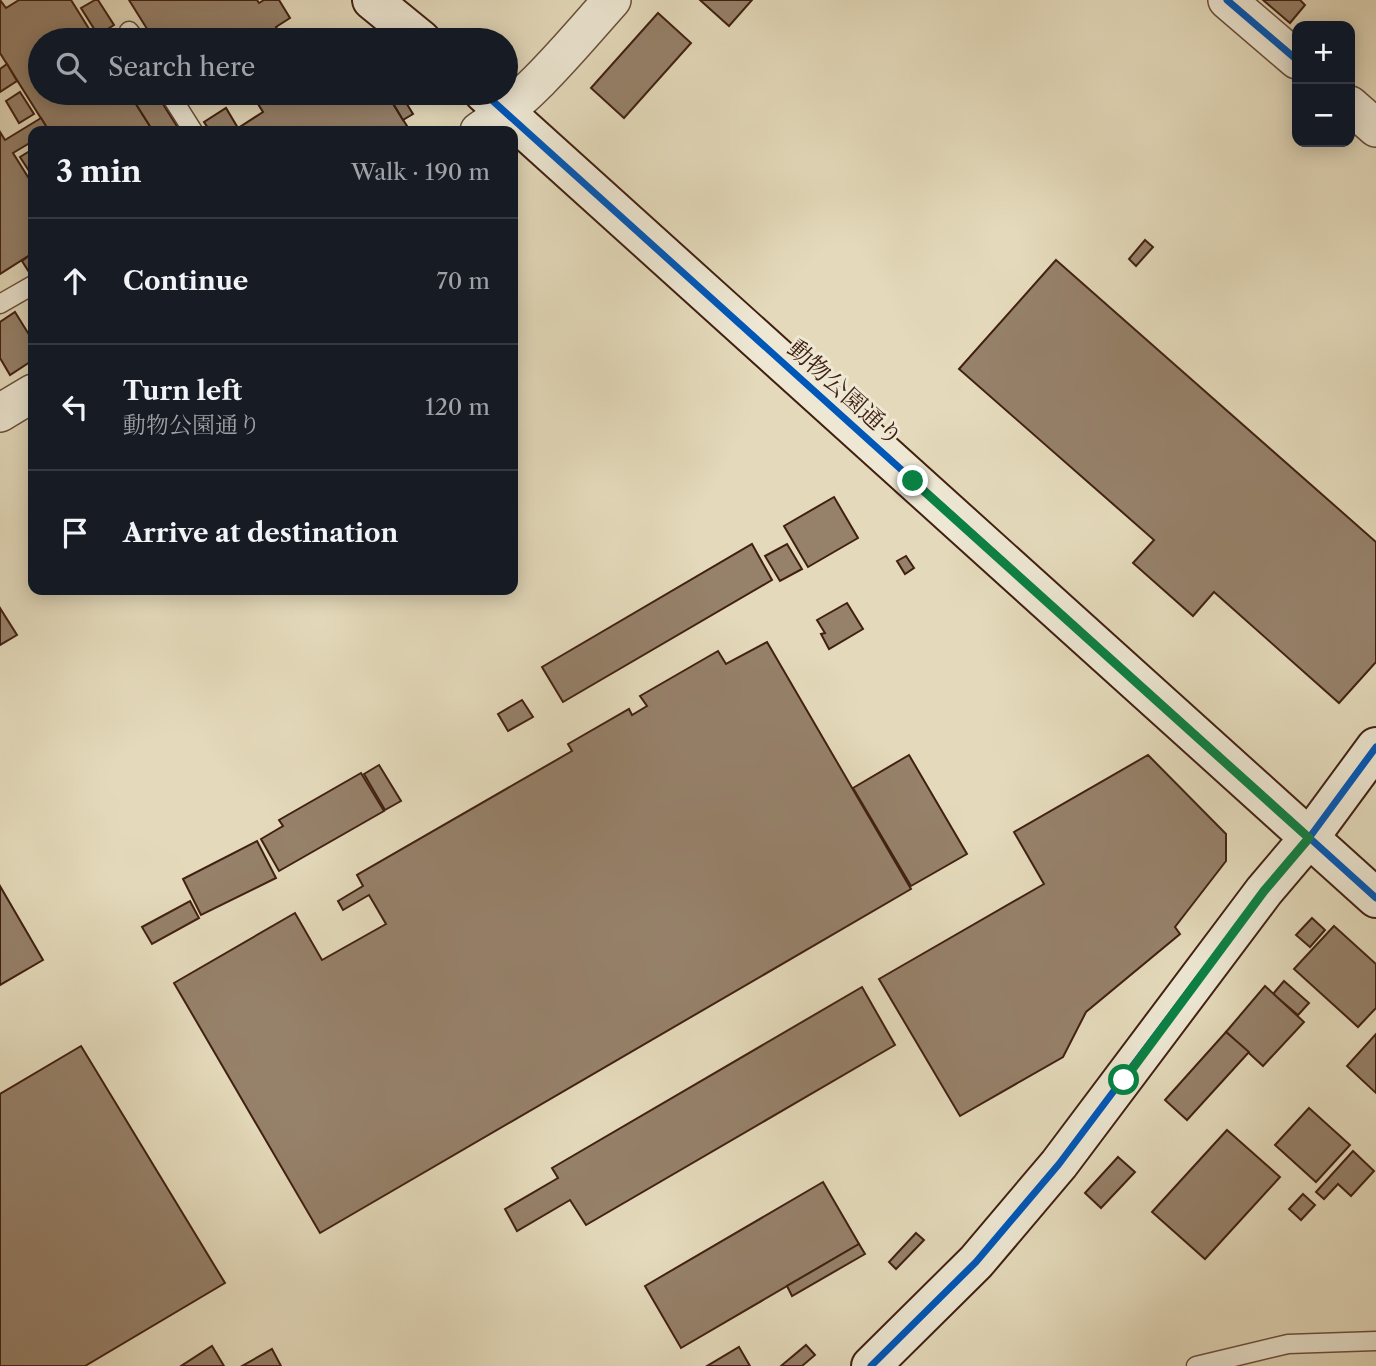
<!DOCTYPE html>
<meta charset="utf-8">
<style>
body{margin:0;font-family:"Libre Caslon Text","Noto Serif JP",serif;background:#242831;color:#f1f3f6}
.controls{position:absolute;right:21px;top:21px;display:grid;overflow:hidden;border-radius:14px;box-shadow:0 4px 18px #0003}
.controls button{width:63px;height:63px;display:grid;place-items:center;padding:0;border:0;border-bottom:2px solid #363941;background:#171b24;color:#f1f3f6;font:35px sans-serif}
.stop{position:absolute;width:21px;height:21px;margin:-16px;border:5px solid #0b8043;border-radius:50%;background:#fff}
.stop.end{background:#0b8043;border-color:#fff;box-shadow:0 2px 7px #0008}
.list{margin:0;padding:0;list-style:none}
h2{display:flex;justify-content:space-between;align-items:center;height:91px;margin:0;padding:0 28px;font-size:30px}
h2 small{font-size:23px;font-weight:400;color:#9ea1a6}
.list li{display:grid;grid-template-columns:46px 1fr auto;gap:21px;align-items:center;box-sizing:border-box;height:126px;padding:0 28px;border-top:2px solid #363941}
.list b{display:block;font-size:26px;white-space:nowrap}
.list p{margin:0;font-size:23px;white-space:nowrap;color:#9ea1a6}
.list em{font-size:23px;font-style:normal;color:#9ea1a6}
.icon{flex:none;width:38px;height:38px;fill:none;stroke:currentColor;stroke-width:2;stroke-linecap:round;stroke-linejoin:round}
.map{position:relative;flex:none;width:1376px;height:1366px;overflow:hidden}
.search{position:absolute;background:#171b24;box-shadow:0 4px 18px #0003;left:28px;top:28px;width:490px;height:77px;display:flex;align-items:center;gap:18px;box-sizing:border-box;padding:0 24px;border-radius:38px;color:#9ea1a6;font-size:26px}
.panel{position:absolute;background:#171b24;box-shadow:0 4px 18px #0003;left:28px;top:126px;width:490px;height:469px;border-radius:14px}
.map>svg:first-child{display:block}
</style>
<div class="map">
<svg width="1376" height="1366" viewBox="0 0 1376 1366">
<rect width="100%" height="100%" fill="#e4dabb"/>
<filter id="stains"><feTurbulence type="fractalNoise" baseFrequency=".00286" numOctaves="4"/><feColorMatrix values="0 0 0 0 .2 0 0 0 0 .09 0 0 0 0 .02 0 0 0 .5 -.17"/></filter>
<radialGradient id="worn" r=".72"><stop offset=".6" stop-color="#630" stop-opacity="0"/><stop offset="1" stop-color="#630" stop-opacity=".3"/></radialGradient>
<g fill="#96816a" stroke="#412012" stroke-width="2">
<polygon points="0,0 6,8 19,0 71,0 96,40 40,40 40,93 129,93 153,131 49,131 0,53"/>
<polygon points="95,0 98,0 114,25 98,35 81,8"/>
<polygon points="129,0 257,0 259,3 264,0 279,0 290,18 276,27 282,36 276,40 154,40"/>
<polygon points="700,0 752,0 729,26"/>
<polygon points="1263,0 1300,0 1305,5 1290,23"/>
<polygon points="658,13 691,43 624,118 591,88"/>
<polygon points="7,64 17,81 0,92 0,69"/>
<polygon points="20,92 34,114 19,123 6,101"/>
<polygon points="129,93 156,93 180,131 153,131"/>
<polygon points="251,93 386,93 407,126 399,131 210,131 204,122 226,108 238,128 263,112"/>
<polygon points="387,93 400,93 413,114 403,120"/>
<polygon points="41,118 49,131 33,131 33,141 13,153 33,185 33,253 0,274 0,132 5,140"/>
<polygon points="33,149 33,172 31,174 20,157"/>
<polygon points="1145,240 1153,247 1136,266 1129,259"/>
<polygon points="33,253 33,269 29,272 22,261"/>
<polygon points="1056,260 1376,542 1376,662 1339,703 1214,592 1193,616 1133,563 1154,540 959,369"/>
<polygon points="15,312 33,341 33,360 10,375 0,358 0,322"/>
<polygon points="834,497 858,538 808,567 784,526"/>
<polygon points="752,544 772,580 563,702 542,667"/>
<polygon points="787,544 802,569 780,581 765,556"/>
<polygon points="906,556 914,568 905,574 897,561"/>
<polygon points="847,603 863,629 829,649 821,634 825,633 817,620"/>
<polygon points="0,608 17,635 0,645"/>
<polygon points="767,642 911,889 320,1233 174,983 295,913 322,960 386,924 369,895 343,910 338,901 363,886 357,875 572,751 568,744 629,709 632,715 647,706 640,696 718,651 726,664"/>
<polygon points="522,700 533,717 508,731 498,714"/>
<polygon points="909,755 967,854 911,886 853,788"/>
<polygon points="1148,755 1226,834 1226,861 1175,927 1180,934 1086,1012 1063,1057 960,1116 879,979 1044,884 1014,832"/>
<polygon points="379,765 401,801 385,810 364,774"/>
<polygon points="361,773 384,811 279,871 261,839 283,826 279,820"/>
<polygon points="257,841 276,878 201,915 183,879"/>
<polygon points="0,886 43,960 0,985"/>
<polygon points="190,901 199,918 152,944 142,927"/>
<polygon points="1312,918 1325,930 1310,947 1296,935"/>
<polygon points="1334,926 1376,964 1376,1008 1358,1027 1294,969"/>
<polygon points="1284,981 1309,1003 1298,1015 1273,994"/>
<polygon points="1265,986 1304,1022 1263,1066 1226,1032"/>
<polygon points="862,987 895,1045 586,1225 570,1200 517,1231 505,1209 558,1178 552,1168"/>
<polygon points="1226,1032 1249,1052 1187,1120 1165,1100"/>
<polygon points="1376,1034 1376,1093 1347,1066"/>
<polygon points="81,1046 225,1283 85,1366 0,1366 0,1094"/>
<polygon points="1309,1108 1350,1145 1316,1182 1275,1145"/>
<polygon points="1227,1130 1280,1177 1205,1259 1152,1212"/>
<polygon points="1353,1151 1374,1171 1351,1196 1338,1184 1324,1199 1316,1192"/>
<polygon points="1118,1157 1135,1172 1101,1208 1085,1193"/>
<polygon points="823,1182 859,1244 681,1348 645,1286"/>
<polygon points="1303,1194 1315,1205 1301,1220 1289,1209"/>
<polygon points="916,1233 924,1240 896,1269 889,1262"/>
<polygon points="859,1244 865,1254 792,1296 787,1286"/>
<polygon points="806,1345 815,1355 802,1366 781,1366"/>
<polygon points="212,1346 224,1366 181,1366"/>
<polygon points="739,1347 750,1366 707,1366"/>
<polygon points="272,1349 281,1366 242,1366"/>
</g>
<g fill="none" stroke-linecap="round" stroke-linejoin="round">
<defs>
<g id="lane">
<polyline points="129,31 136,40"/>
<polyline points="169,93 193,131"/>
<polyline points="0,304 33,285"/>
<polyline points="1196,1366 1288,1344 1376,1341"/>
</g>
<g id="street">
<polyline points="1227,0 1297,60"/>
<polyline points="1350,105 1376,128"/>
<path d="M479 131C531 96 570 47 612 0"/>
<polyline points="0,413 33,393"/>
</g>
<g id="secondary">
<polyline points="372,0 421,40"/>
<polyline points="484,93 1376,898"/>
<polyline points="871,1366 976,1262 1059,1164 1264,891 1309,838 1376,747"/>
</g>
</defs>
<use href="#lane" stroke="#6a4e3c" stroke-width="21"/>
<use href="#street" stroke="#6a4e3c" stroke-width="40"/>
<use href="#secondary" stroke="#412012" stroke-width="42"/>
<use href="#lane" stroke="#ede7d3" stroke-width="18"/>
<use href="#street" stroke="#ede7d3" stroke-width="37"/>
<use href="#secondary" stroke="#ede7d3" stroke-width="38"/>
<defs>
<g id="cycleway">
<polyline points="1227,0 1297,60"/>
<polyline points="484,93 1376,898"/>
<polyline points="871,1366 976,1262 1059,1164 1264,891 1309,838 1376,747"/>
</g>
</defs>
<use href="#cycleway" stroke="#ede7d3" stroke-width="11"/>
<use href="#cycleway" stroke="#0057b8" stroke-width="7"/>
</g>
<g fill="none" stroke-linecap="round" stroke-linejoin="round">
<polyline stroke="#0b8043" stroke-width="9" points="913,481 1309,838 1264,891 1124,1080"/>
</g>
<g text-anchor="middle" stroke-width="6" stroke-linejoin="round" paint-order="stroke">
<g font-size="24" fill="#412012" stroke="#ede7d3">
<text transform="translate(845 393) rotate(42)" y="8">動物公園通り</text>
</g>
</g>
<rect width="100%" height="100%" filter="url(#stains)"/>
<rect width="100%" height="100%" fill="url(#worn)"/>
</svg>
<div class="controls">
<button>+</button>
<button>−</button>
</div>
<div class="stop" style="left:1124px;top:1080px"></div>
<div class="stop end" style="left:913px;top:481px"></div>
<div class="search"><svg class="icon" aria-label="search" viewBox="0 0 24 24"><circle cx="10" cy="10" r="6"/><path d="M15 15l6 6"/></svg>Search here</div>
<section class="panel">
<h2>3 min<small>Walk · 190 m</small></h2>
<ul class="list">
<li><svg class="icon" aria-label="ahead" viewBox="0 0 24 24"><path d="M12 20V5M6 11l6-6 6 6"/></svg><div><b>Continue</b></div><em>70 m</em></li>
<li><svg class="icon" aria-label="left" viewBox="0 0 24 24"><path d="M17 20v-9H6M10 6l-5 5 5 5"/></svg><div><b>Turn left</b><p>動物公園通り</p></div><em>120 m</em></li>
<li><svg class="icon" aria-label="arrive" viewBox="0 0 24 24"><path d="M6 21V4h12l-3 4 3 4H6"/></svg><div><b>Arrive at destination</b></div></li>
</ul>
</section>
</div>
